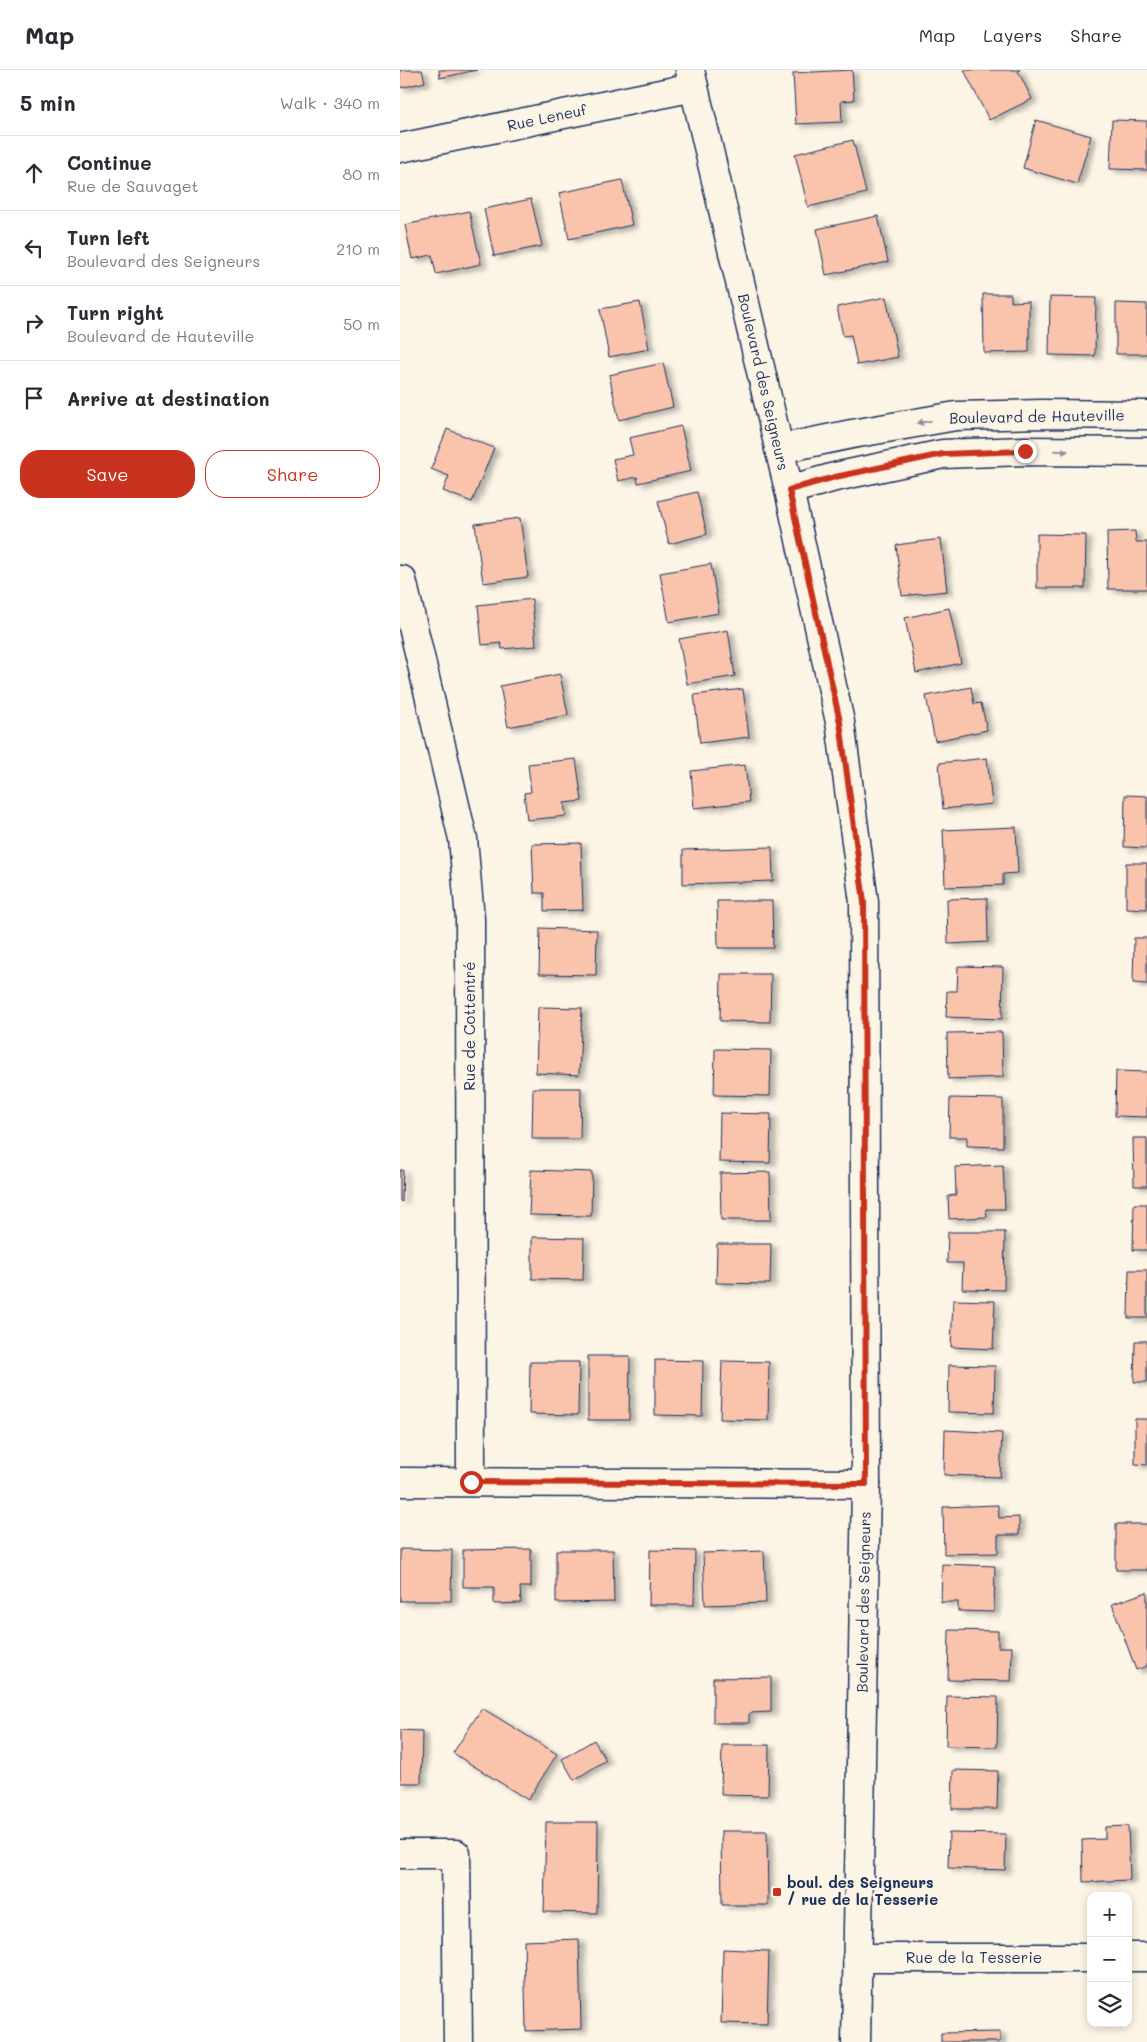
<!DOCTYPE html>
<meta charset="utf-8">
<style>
body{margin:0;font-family:Mali,sans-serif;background:#f7f7f7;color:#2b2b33}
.controls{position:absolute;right:15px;bottom:15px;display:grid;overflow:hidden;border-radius:10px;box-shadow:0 2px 8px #0003}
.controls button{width:45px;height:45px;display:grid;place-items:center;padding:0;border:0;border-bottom:1px solid #e1e1e2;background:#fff;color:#2b2b33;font:25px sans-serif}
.stop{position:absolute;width:15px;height:15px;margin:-11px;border:4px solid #c8321e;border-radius:50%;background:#fff}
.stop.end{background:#c8321e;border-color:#fff;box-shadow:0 1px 5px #0008}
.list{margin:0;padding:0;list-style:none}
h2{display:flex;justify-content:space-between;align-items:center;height:65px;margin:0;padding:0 20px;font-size:21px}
h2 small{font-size:16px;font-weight:400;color:#7c7c81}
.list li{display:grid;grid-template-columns:32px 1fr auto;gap:15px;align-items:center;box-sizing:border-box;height:75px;padding:0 20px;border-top:1px solid #e1e1e2}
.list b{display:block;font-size:19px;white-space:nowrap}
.list p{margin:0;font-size:16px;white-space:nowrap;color:#7c7c81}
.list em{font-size:16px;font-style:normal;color:#7c7c81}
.actions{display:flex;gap:10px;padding:15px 20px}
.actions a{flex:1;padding:11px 0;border:1px solid #c8321e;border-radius:20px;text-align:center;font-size:18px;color:#c8321e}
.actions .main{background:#c8321e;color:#fff}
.icon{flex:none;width:28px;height:28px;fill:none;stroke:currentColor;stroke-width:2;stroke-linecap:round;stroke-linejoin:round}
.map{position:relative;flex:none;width:747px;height:1972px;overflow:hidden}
header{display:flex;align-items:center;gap:30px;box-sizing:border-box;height:70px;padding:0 25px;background:#fff;border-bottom:1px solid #e1e1e2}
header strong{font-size:24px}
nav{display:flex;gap:28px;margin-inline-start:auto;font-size:18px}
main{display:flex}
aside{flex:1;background:#fff}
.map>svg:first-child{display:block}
</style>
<header>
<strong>Map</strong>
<nav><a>Map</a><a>Layers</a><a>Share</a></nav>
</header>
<main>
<aside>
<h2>5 min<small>Walk · 340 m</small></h2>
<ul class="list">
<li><svg class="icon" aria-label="ahead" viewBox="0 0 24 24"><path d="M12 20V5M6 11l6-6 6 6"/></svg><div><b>Continue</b><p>Rue de Sauvaget</p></div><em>80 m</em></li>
<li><svg class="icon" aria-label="left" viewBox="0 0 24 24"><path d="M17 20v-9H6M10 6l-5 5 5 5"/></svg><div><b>Turn left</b><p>Boulevard des Seigneurs</p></div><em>210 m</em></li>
<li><svg class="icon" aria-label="right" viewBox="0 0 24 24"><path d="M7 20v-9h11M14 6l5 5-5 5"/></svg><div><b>Turn right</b><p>Boulevard de Hauteville</p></div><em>50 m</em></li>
<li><svg class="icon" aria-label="arrive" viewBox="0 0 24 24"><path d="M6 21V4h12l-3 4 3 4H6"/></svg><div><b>Arrive at destination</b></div></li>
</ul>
<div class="actions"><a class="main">Save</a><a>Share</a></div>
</aside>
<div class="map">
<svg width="747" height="1972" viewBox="0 0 747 1972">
<defs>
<filter id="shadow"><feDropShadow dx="5.5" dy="3" stdDeviation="2.5" flood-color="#0004"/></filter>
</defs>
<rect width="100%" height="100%" fill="#fcf5e5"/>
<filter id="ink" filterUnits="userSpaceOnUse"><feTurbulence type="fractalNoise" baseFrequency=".02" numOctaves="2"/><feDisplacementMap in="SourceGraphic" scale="10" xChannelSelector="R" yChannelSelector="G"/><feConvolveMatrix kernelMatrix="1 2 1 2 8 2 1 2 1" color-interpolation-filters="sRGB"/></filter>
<g filter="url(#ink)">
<g fill="#fac3ac" stroke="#1b2f5e" filter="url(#shadow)">
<polygon points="0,0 22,0 25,12 0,18"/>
<polygon points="39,0 77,0 40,8"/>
<polygon points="452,0 454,30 441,31 442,52 396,54 393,3"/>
<polygon points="564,0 620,0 618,1 632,29 589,50"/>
<polygon points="636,50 691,66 677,114 623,98"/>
<polygon points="712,50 747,51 747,100 710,99"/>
<polygon points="453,70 466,123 408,137 395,84"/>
<polygon points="222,110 232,155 169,169 159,123"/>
<polygon points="131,129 142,176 94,186 84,139"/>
<polygon points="69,141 81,194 36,204 32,185 12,189 5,155"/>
<polygon points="478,146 488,192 426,205 417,159"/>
<polygon points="583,224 611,224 611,232 629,231 629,282 584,283"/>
<polygon points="486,227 498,287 457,295 451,265 443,266 437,237"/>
<polygon points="650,227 696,228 695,286 649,285"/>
<polygon points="240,232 249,279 209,287 200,239"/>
<polygon points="716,233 747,234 747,284 716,284"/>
<polygon points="263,293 273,337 219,350 209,305"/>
<polygon points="281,356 291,401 238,413 237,407 218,411 213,389 233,385 229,368"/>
<polygon points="47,359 94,378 72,432 43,421 49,406 31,399"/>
<polygon points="297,422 307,464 269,474 258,431"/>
<polygon points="120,448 128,507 83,513 75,454"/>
<polygon points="735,461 736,472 747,472 747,519 708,519 707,462"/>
<polygon points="637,464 686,465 685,518 637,518"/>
<polygon points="541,469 547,521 502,526 496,475"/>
<polygon points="311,494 319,543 269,552 260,503"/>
<polygon points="132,529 136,576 102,579 101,573 82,575 78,535"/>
<polygon points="549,538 561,593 516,603 505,548"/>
<polygon points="328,560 335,606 287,614 279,569"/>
<polygon points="160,604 168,645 108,657 100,616"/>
<polygon points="571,617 574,634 581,633 587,660 535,671 526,626"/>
<polygon points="343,619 349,667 300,673 294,625"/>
<polygon points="587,688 592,734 543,739 539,693"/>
<polygon points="176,689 182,731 164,733 166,746 127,750 124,723 131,722 128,694"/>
<polygon points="345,695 349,732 294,738 291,701"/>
<polygon points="725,725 747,726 747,778 724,777"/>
<polygon points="616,757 618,803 603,804 603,815 545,817 543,760"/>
<polygon points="181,773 183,840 144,841 144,823 134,823 132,774"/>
<polygon points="372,777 373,811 283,814 283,780"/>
<polygon points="726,793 747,793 747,839 726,838"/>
<polygon points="587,828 588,872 548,874 547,829"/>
<polygon points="317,831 372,831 373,878 318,878"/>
<polygon points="140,858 197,860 196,905 139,904"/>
<polygon points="734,868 747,868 747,914 733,913"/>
<polygon points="558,896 603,897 602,949 546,947 547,921 557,921"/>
<polygon points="321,904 371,904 370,952 320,951"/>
<polygon points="138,937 182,938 179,1005 136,1003"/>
<polygon points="602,962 603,1007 548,1009 547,963"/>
<polygon points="315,979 371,980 370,1026 314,1025"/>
<polygon points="716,1001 747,1002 747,1047 715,1046"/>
<polygon points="133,1018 181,1018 180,1069 132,1069"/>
<polygon points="550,1028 603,1029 603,1077 567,1076 567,1067 549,1067"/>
<polygon points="320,1043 371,1044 370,1093 319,1092"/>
<polygon points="733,1068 747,1068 747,1116 734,1116"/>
<polygon points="603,1095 605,1139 586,1139 587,1147 549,1149 548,1126 556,1125 555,1097"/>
<polygon points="0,1100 3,1100 2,1132 0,1131"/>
<polygon points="131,1100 192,1102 191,1146 129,1145"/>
<polygon points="370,1102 371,1150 321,1150 320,1103"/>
<polygon points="734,1134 747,1134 747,1180 733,1180"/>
<polygon points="548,1162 605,1162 604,1220 562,1219 563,1193 547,1193"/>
<polygon points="132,1167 184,1168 183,1210 132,1209"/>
<polygon points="317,1174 371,1174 370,1214 316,1213"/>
<polygon points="729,1200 747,1200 747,1248 728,1248"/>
<polygon points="553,1230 595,1231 593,1279 551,1277"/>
<polygon points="735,1271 747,1271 747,1312 734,1312"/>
<polygon points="188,1286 230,1286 229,1350 188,1350"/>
<polygon points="255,1290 303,1291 302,1346 255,1345"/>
<polygon points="322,1291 369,1292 368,1350 320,1349"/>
<polygon points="130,1292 179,1292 178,1345 129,1344"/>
<polygon points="549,1295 595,1296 594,1343 548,1342"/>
<polygon points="735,1349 747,1349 747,1395 735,1394"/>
<polygon points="545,1360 602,1363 600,1407 544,1405"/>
<polygon points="598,1435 599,1448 619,1447 619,1465 598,1465 598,1483 544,1484 543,1437"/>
<rect x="716" y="1454" width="31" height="46"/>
<polygon points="0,1479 52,1480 51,1531 0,1531"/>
<polygon points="131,1479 131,1517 120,1517 121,1533 94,1534 94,1517 63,1517 63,1480"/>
<polygon points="156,1480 213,1480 214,1532 156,1533"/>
<polygon points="250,1480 295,1481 294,1535 249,1535"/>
<polygon points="364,1481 366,1533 305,1535 303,1483"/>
<polygon points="542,1494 595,1496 594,1542 558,1541 558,1532 541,1532"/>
<polygon points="747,1522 747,1596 736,1600 712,1534"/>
<polygon points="549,1560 598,1561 598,1577 612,1577 611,1611 548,1610"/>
<polygon points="371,1607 371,1642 349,1643 349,1653 313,1653 313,1608"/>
<polygon points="547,1626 598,1627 597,1677 546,1676"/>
<polygon points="82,1638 157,1684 128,1730 53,1683"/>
<polygon points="0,1660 22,1661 21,1713 0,1713"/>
<polygon points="194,1670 206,1690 174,1710 162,1689"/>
<polygon points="322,1675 369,1675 368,1726 321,1725"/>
<polygon points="553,1700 598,1701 597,1739 552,1739"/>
<polygon points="146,1752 198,1752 197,1843 144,1842"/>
<polygon points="728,1756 730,1810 683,1812 682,1770 705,1769 705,1757"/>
<polygon points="321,1761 367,1761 368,1835 322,1835"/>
<polygon points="549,1763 606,1764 605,1800 548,1798"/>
<polygon points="179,1869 181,1959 126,1961 124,1871"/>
<polygon points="323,1879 369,1881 367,1954 321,1953"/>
<polygon points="600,1962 600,1972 541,1972 541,1963"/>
</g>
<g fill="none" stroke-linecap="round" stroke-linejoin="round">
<defs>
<g id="minor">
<polyline points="290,0 389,420 440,652 464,832 466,1414 456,1972"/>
<polyline points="0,78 294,17"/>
<polyline points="379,379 452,364 556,346 642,344 747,345"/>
<polyline points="389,420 435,407 543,384 625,381 747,382"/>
<polyline points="0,510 2,510 63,769 70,849 71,1412"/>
<polyline points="0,1412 466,1414"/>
<polyline points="0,1784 56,1784 58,1972"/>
<polyline points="728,1887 747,1887"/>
<polyline points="457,1888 691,1888"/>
</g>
</defs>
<use href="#minor" stroke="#1b2f5e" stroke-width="31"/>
<use href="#minor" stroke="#fcf5e5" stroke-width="28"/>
</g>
<defs><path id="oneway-solid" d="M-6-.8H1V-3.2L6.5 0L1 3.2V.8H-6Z" transform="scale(1.25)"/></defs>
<g fill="#8c92a2">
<use href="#oneway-solid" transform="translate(524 352) rotate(170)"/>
<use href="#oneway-solid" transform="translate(661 381) rotate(1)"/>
</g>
</g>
<g fill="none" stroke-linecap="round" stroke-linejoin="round" filter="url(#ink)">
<polyline stroke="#c8321e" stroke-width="6" points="71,1412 466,1414 464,832 440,652 389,420 435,407 543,384 625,381"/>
</g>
<rect fill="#c8321e" stroke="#fcf5e5" stroke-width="2" x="372" y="1817" width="10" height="10" rx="2.5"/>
<g text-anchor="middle" stroke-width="4.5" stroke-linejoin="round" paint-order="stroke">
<g font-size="15" fill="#1b2f5e" stroke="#fcf5e5">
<text transform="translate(147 48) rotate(-12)" y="5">Rue Leneuf</text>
<text transform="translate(363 312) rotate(77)" y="5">Boulevard des Seigneurs</text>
<text transform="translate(637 347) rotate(-1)" y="5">Boulevard de Hauteville</text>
<text transform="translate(70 956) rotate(-90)" y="5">Rue de Cottentré</text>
<text transform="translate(464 1532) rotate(-89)" y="5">Boulevard des Seigneurs</text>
<text x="574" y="1893">Rue de la Tesserie</text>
</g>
<g font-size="15" font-weight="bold" fill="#1b2f5e" stroke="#fcf5e5" text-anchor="start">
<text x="387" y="1818">boul. des Seigneurs<tspan x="387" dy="17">/ rue de la Tesserie</tspan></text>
</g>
</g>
</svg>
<div class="controls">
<button>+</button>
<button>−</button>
<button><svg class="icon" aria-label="layers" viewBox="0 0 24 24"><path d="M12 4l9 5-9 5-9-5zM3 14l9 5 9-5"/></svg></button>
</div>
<div class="stop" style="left:71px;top:1412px"></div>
<div class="stop end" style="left:625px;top:381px"></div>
</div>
</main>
